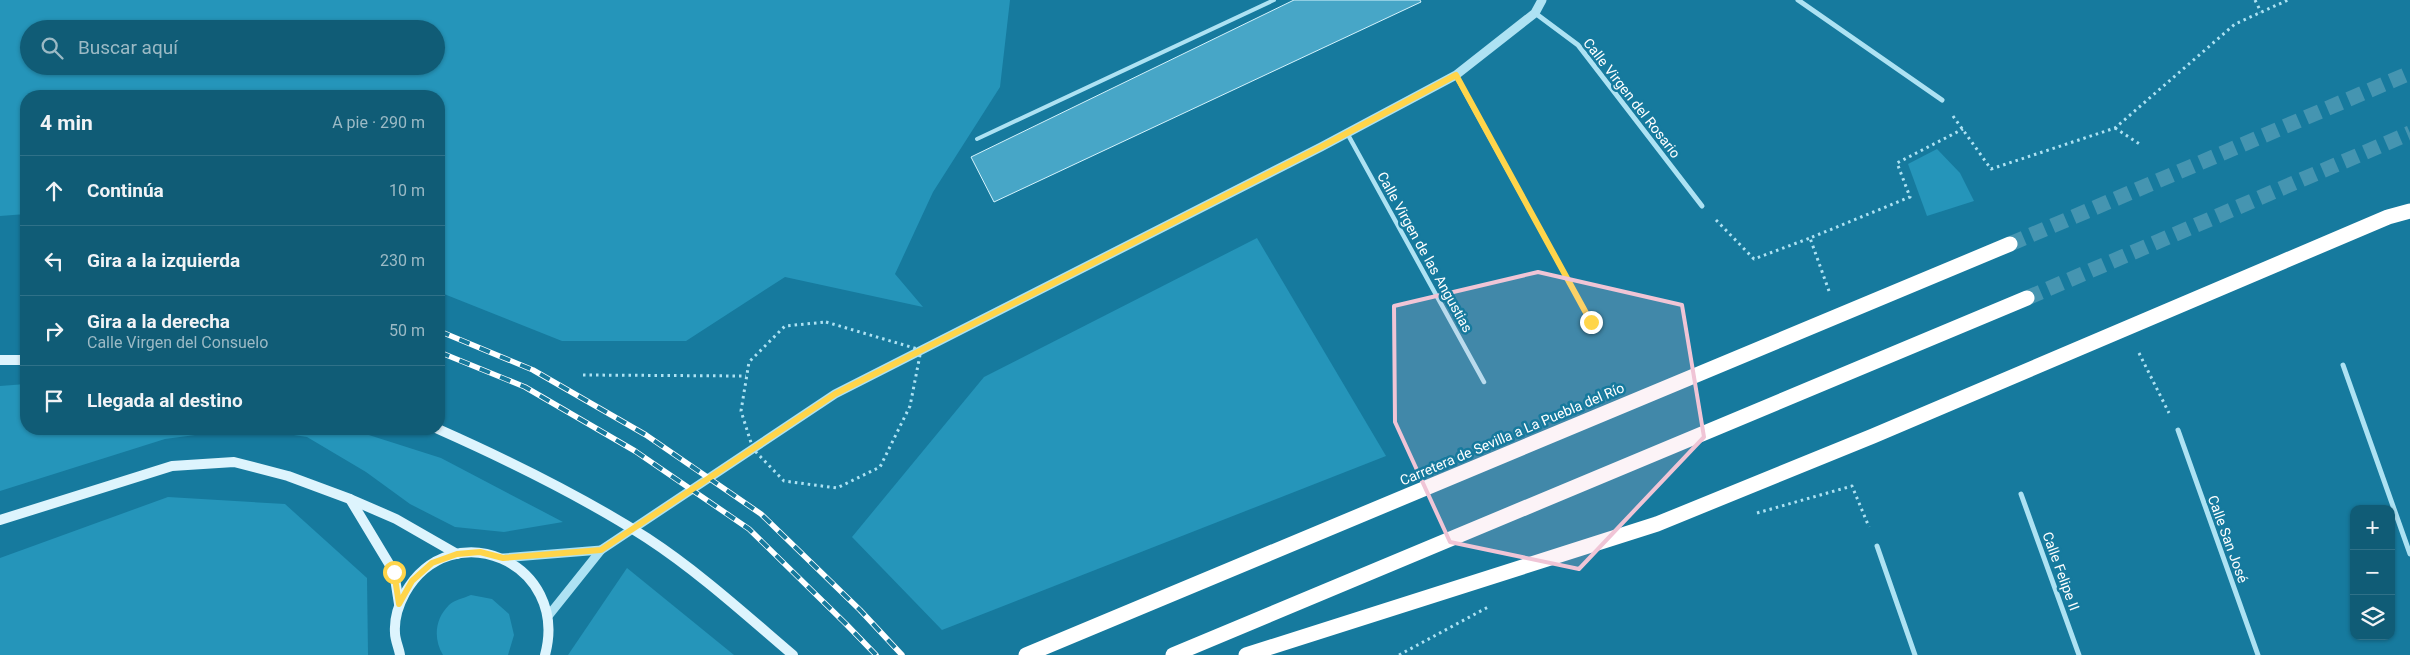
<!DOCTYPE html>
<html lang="es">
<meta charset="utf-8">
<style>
body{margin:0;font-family:Roboto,sans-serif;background:#1e657e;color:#f1f3f6}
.controls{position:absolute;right:15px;bottom:15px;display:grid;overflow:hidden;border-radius:10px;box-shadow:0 1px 4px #0004}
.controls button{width:45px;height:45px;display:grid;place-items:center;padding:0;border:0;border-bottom:1px solid #307188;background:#105c76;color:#f1f3f6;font:25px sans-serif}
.stop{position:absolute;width:15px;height:15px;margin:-11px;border:4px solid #ffd54a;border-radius:50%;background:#fff}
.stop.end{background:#ffd54a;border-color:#fff;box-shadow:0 1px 5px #0008}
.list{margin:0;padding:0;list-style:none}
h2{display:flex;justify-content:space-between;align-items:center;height:65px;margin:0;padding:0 20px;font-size:21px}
h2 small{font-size:16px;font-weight:400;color:#9cbac5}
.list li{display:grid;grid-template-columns:32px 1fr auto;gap:15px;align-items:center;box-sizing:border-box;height:70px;padding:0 20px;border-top:1px solid #307188}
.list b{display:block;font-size:19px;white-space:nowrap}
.list p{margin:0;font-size:16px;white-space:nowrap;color:#9cbac5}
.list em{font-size:16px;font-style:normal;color:#9cbac5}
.icon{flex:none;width:28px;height:28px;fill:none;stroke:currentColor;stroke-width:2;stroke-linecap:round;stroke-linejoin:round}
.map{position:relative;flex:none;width:2410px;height:655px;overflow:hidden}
.search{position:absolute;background:#105c76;box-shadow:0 1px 4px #0004;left:20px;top:20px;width:425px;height:55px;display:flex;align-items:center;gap:12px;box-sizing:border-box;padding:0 18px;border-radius:28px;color:#9cbac5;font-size:19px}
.panel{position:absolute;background:#105c76;box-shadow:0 1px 4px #0004;left:20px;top:90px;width:425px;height:345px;border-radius:20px}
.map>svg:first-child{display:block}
</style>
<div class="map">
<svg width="2410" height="655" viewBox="0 0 2410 655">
<rect width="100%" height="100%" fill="#167a9e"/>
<g fill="#2595ba" fill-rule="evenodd">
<path d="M0 0H1010L1000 87 933 192 895 274 923 307 785 277 686 341H562L439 292V96H26V214L0 216ZM29 29H436V66H29Z"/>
<polygon points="1937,149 1960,173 1974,201 1927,216 1908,164"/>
<polygon points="1257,238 1386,456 942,630 852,537 984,377"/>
<polygon points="26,384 26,429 240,429 165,439 0,491 0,386"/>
<polygon points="254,429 350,429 441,458 563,522 504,532 455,527 410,504 366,472 307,437"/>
<polygon points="168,497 285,504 367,578 368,655 0,655 0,558"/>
<polygon points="627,568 734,655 568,655"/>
<path d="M471 595 492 599 509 614 514 635 508 655H443C433 638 435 619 449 605 454 600 464 598 471 595Z"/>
</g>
<polygon fill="#47a6c7" stroke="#d5f3fd" points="1294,0 1420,0 1421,2 994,202 971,157"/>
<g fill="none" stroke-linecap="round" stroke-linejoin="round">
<g stroke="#4595b1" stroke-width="15" stroke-dasharray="15 8" stroke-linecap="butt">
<polyline points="2010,244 2410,73"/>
<polyline points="2027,298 2410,133"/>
</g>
<g stroke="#ade2f3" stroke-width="3" stroke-dasharray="2.5 4" stroke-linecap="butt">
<polyline points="2255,0 2261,12"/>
<polyline points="1953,116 1991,169 2115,128 2235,24 2288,0"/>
<polyline points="2115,128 2141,145"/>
<polyline points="1716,220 1754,259 1810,238"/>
<polyline points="1829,291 1810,238 1910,197 1897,163 1963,129"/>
<polygon points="826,322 921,350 910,406 880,467 837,488 784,481 753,449 741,411 749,362 785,326"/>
<polyline points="2139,353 2169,413"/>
<polyline points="583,375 746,376"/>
<polyline points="1757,513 1852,486 1869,527"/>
<polyline points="1399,655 1490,606"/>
</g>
<polyline stroke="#ade2f3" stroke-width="4" points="977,139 1274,0"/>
<g stroke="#ade2f3" stroke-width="4.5">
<polyline points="1456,76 1591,322"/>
<polyline points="1347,133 1484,382"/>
</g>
<g stroke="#ade2f3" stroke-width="5">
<polyline points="1798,0 1942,100"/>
<polyline points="1535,13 1578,45 1702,206"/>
<polyline points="2343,365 2410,554"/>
<polyline points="2178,430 2258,655"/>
<polyline points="2021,494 2079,655"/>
<polyline points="1877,546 1915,655"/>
</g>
<g stroke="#ade2f3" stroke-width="9">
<polyline points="503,558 601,550"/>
<polyline points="549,615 601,550 835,394 1321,147 1456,75 1535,13 1542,0"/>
</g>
<g stroke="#ddf4fd" stroke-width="10">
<polyline points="0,360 26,360"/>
<polyline points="350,499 394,572 399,604"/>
<polyline points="0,520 172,466 234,462 288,476 350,499 396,519 457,554"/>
<path d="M400 655C399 648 395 640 395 633 394 619 399 604 405 593 451 512 570 562 545 655"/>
</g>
<g stroke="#fff" stroke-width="15">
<polyline points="1026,655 2010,244"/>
<polyline points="1173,655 2027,298"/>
<polyline points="1246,655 1657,524 1873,436 2388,217 2410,211"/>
</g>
<defs>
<g id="rail">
<polyline points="439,331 533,370 646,435 761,514 860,610 902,655"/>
<polyline points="439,352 525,387 635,451 749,529 846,624 876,655"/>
</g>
</defs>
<use href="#rail" stroke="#fff" stroke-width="5.5"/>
<use href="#rail" stroke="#167a9e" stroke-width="4" stroke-dasharray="11" stroke-linecap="butt"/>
<path stroke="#ddf4fd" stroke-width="10" d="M438 429C510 461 580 495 647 538 699 572 746 615 793 655"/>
</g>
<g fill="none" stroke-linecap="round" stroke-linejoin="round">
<polyline stroke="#ffd54a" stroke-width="6" points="394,572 399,604 412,581 432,563 457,554 480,552 503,558 601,550 835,394 1321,147 1456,75 1591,322"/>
</g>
<path fill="#f0c5d6" fill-opacity="0.2" stroke="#f0c5d6" stroke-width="4" stroke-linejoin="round" d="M1538 272 1682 305 1704 437 1579 569 1450 542 1395 422 1394 306Z"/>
<g text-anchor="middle" stroke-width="5" stroke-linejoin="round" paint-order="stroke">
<g font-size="14" fill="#fff" stroke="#167a9e">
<text transform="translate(1632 98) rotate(52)" y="5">Calle Virgen del Rosario</text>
<text transform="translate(1425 252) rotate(61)" y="5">Calle Virgen de las Angustias</text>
<text transform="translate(1512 434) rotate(-23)" y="5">Carretera de Sevilla a La Puebla del Río</text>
<text transform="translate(2228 539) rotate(70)" y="5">Calle San José</text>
<text transform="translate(2061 571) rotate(70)" y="5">Calle Felipe II</text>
</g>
</g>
</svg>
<div class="controls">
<button>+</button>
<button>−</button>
<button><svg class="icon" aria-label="layers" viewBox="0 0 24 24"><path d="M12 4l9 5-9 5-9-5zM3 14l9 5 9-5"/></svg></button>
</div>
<div class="stop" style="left:394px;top:572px"></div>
<div class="stop end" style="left:1591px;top:322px"></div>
<div class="search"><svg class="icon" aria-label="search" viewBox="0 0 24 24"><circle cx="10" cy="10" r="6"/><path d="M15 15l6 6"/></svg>Buscar aquí</div>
<section class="panel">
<h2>4 min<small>A pie · 290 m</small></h2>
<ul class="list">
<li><svg class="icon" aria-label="ahead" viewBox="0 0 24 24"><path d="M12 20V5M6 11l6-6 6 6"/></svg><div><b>Continúa</b></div><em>10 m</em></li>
<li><svg class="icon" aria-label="left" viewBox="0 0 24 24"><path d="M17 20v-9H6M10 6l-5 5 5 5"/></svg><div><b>Gira a la izquierda</b></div><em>230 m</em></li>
<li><svg class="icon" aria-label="right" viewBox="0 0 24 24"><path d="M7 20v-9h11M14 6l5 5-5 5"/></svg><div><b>Gira a la derecha</b><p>Calle Virgen del Consuelo</p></div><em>50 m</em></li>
<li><svg class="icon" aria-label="arrive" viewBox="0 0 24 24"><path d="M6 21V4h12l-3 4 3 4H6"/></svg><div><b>Llegada al destino</b></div></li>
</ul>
</section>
</div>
